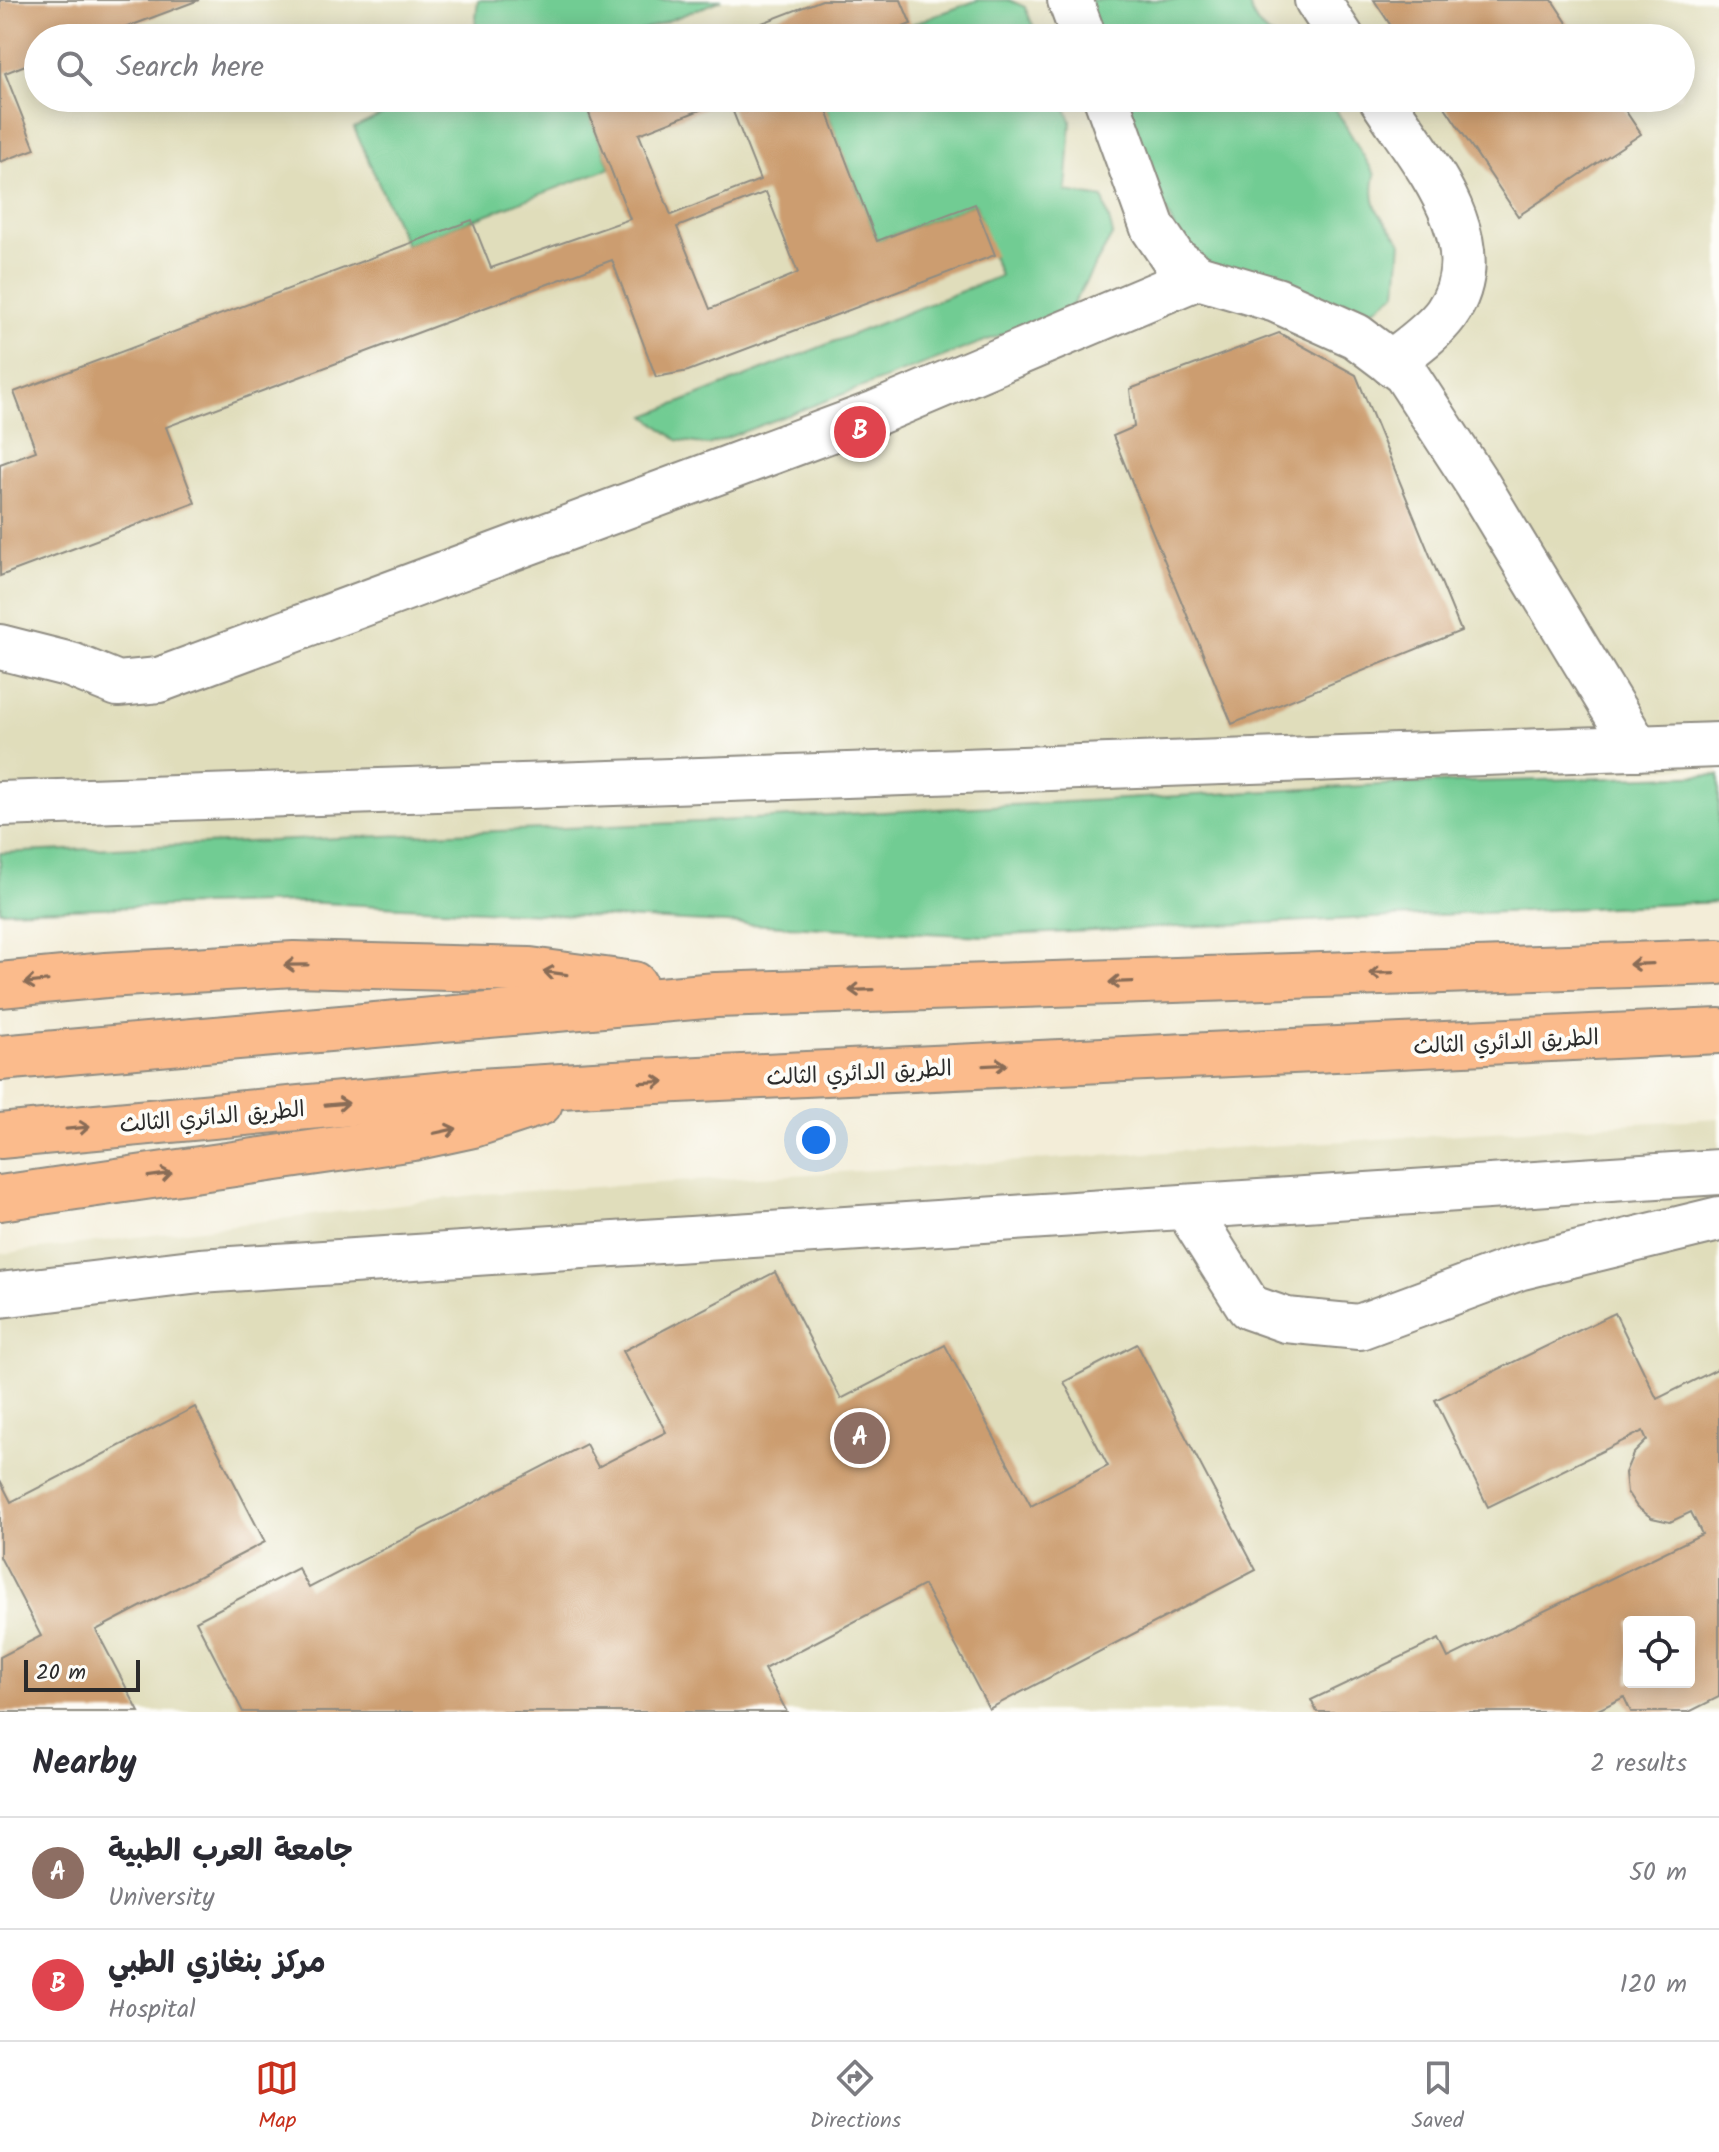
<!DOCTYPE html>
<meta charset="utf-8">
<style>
body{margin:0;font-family:Kalam,"Playpen Sans Arabic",sans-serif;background:#f7f7f7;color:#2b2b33}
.controls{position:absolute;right:24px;bottom:24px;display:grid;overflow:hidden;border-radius:8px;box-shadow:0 4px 20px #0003}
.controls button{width:72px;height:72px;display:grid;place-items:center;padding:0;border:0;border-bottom:2px solid #e1e1e2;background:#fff;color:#2b2b33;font:40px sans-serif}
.scale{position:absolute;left:24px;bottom:20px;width:116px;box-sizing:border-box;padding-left:8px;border:4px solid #2b2b2b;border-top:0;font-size:22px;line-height:28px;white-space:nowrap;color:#2b2b2b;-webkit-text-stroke:6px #fdfcf7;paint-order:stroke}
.you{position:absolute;left:816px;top:1140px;width:28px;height:28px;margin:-20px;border:6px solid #fff;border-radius:50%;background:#1a73e8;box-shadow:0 0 0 12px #1a73e833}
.badge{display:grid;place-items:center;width:52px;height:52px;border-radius:50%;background:#c8321e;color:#fff;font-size:26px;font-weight:700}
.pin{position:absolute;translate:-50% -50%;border:4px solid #fff;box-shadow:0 2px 8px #0006}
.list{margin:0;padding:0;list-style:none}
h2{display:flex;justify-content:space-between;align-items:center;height:104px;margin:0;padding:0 32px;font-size:34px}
h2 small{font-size:26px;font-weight:400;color:#7c7c81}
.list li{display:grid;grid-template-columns:52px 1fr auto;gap:24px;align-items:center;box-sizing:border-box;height:112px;padding:0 32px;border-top:2px solid #e1e1e2}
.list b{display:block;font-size:30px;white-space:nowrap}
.list p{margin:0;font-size:26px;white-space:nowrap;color:#7c7c81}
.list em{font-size:26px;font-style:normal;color:#7c7c81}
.icon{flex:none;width:44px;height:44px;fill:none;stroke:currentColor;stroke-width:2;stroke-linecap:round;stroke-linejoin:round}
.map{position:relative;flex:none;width:1719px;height:1712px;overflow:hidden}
.search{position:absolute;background:#fff;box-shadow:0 4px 20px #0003;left:24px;right:24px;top:24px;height:88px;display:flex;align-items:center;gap:20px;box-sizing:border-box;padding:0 28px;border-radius:44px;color:#7c7c81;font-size:30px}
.sheet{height:328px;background:#fff}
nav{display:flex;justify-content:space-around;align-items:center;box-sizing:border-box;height:112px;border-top:2px solid #e1e1e2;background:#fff;font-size:22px;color:#7c7c81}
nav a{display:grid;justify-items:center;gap:4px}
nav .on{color:#c8321e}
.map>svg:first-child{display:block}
</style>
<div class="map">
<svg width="1719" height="1712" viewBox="0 0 1719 1712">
<rect width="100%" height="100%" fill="#fdfcf7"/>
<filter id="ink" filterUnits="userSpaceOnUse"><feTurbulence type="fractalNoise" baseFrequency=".0125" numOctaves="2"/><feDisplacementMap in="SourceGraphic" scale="16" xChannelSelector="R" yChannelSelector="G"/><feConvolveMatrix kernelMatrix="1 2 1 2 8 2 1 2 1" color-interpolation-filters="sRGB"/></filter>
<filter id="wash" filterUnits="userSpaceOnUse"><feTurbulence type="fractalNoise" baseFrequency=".006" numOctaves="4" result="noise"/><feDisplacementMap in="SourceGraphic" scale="32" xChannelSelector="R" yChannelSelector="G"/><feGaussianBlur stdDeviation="1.8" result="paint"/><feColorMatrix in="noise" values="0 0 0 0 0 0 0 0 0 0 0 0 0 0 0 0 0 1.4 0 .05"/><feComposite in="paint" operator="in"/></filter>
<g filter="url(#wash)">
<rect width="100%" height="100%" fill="#f3edd8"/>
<g fill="#e0ddbb" fill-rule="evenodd">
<path d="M0 0H1719V766L0 861ZM38 38H1681V98H38Z"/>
<path d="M1719 1118V1712H0V1254L482 1194ZM1629 1622H1689V1682H1629Z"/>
</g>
<g fill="#71cc93" stroke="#4e7c5f" stroke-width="2">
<polygon points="478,0 722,0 623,38 474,38"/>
<polygon points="978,0 1009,0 1025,7 1038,38 874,38"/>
<path d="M1078 0H1248C1252 19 1261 35 1281 38H1093Z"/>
<polygon points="418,98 583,98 610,168 406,245 354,128"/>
<polygon points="822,98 1062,98 1071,121 1066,192 1103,198 1113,234 1070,309 708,445 677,440 646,416 1000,276 975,204 877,241"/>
<path d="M1115 98H1329L1375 175C1368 209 1381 216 1401 241L1397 292 1376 308 1354 315 1189 261Z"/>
<polygon points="1719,775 1719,902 985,936 302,902 0,911 0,853 700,822 1398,784"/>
</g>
<g id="blocks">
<g fill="#cc9d70" fill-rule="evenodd">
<polygon points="0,0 199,0 98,38 38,38 38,60 5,73 35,149 0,162"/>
<polygon points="822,0 901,0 911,24 874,38 723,38"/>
<polygon points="1374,0 1552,0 1577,38 1399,38"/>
<path d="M583 98H822L877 241 975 204 995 255 688 371 656 377 612 260 166 427 195 503 0 576V464L36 451 14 392 472 220 491 268 630 219ZM728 99 760 180 671 215 639 134ZM766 192 798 273 710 309 677 227Z"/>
<polygon points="1439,98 1617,98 1641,134 1518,216"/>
<polygon points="1279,333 1356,375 1461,631 1232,724 1113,436 1134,427 1130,389"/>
<polygon points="775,1272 841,1399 945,1345 1031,1506 1108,1466 1064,1382 1137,1344 1256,1570 989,1709 924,1585 764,1669 787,1712 243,1712 196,1621 298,1568 309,1588 586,1444 598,1467 666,1432 623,1351"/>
<path d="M1615 1313 1657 1399 1719 1368V1697L1689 1712H1631L1624 1697 1594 1712H1317L1311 1700 1439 1639 1448 1658 1702 1534 1691 1512 1670 1522 1652 1518 1637 1507 1627 1492 1625 1473 1633 1454 1647 1440 1643 1431 1488 1507 1435 1400ZM1629 1622H1689V1682H1629Z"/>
<polygon points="195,1407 265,1542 96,1630 139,1712 0,1712 0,1657 41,1636 0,1557 0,1480 11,1502"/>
</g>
</g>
</g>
<g filter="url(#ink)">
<use href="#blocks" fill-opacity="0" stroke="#8f8c82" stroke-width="2"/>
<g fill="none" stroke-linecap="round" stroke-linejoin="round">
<defs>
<g id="minor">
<polyline points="1070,0 1084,38"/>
<polyline points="1317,0 1342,38"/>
<polyline points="1106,98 1153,228 1174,259 1198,277 1276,300 1356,336 1405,373 1478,485 1637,748"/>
<path d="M1381 98C1418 156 1497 242 1446 314 1432 333 1409 348 1391 363"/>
<polyline points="0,647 71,665 118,684 159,680 876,413 1198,277"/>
<polyline points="0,804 1719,745"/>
<polyline points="1186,1207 1249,1307 1286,1320 1359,1327 1518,1268 1719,1219"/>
<polyline points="0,1295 200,1271 1719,1172"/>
</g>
<g id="highway">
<polyline points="0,985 106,975 294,964 530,970 634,984"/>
<polyline points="0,1058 716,995 1719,962"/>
<polyline points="0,1136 479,1091 594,1084 1719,1031"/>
<polyline points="0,1198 413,1138 473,1125 540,1103"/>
</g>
</defs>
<use href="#minor" stroke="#8f8c82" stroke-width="48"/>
<use href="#highway" stroke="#8f8c82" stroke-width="48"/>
<use href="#minor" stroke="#fff" stroke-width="44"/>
<use href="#highway" stroke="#fbbb8c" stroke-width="44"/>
</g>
<defs><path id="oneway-shaft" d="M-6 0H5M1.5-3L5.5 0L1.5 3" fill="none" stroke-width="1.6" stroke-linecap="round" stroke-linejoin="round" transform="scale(2)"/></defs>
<g stroke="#896c57">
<use href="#oneway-shaft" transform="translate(1641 964) rotate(178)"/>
<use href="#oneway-shaft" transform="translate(296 965) rotate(179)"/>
<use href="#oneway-shaft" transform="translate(555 973) rotate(-172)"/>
<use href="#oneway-shaft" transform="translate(1381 973) rotate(178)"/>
<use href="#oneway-shaft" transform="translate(36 982) rotate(174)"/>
<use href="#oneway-shaft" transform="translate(1121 982) rotate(178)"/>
<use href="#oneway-shaft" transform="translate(861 990) rotate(178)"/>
<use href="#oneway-shaft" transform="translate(995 1065) rotate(-3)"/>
<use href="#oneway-shaft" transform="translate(652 1082) rotate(-3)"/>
<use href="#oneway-shaft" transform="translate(337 1104) rotate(-5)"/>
<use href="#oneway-shaft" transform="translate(78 1128) rotate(-5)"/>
<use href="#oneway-shaft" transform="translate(445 1131) rotate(-12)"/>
<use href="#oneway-shaft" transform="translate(160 1175) rotate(-8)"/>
</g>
</g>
<g text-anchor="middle" stroke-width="8" stroke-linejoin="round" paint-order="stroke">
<g font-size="22" fill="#2b2b2b" stroke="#fdfcf7">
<text transform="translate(1506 1041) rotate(-3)" y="8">الطريق الدائري الثالث</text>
<text transform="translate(859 1072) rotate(-3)" y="8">الطريق الدائري الثالث</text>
<text transform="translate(212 1116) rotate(-5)" y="8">الطريق الدائري الثالث</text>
</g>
</g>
</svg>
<div class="controls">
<button><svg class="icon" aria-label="locate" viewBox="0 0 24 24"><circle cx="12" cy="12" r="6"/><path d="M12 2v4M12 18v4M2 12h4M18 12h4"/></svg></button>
</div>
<div class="scale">20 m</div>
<div class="you"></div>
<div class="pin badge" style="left:860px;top:1438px;background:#8d6e63">A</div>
<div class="pin badge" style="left:860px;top:432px;background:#e0444e">B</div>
<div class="search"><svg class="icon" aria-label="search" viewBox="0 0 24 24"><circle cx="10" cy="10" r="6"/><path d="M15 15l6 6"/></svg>Search here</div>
</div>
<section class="sheet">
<h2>Nearby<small>2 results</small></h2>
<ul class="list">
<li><span class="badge" style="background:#8d6e63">A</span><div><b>جامعة العرب الطبية</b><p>University</p></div><em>50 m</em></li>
<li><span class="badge" style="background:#e0444e">B</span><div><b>مركز بنغازي الطبي</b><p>Hospital</p></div><em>120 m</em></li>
</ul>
</section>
<nav>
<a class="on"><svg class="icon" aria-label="map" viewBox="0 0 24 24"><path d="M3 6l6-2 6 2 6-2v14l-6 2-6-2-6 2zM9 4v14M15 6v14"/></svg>Map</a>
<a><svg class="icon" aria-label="directions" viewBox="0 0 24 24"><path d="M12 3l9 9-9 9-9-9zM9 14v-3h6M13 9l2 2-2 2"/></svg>Directions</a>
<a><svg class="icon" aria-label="saved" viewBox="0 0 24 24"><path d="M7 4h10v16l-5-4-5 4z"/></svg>Saved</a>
</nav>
